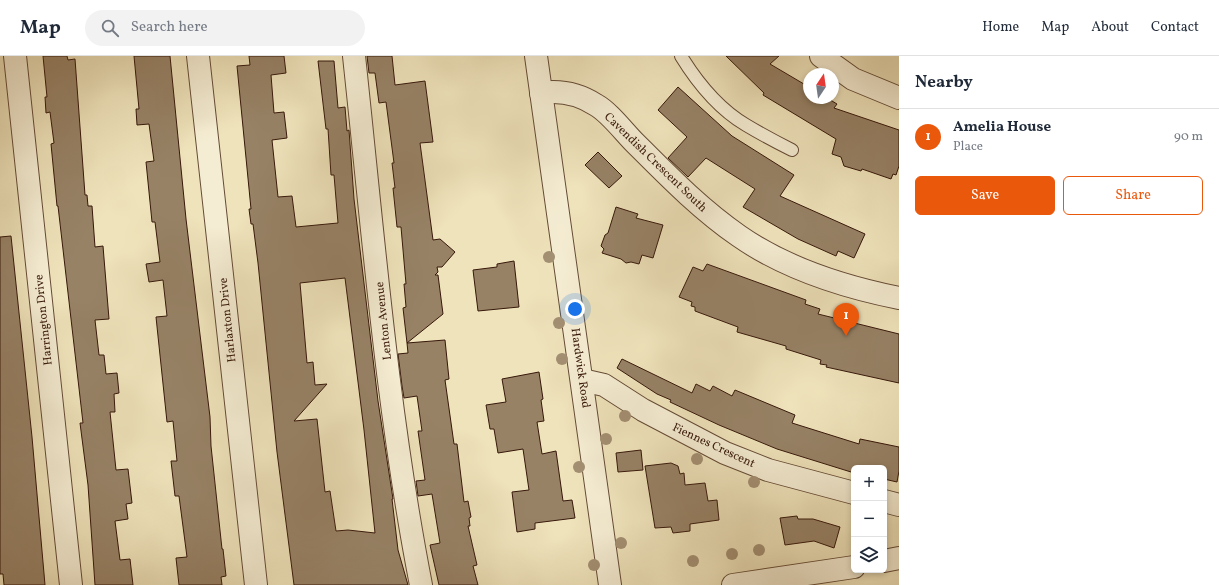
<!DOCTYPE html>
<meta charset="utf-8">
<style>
body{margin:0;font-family:Vollkorn,serif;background:#f2f2f3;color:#1f2937}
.controls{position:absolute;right:12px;bottom:12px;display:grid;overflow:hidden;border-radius:6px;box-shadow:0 2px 6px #0003}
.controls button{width:36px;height:36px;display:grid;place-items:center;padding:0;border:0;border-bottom:1px solid #e0e1e3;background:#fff;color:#1f2937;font:20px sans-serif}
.compass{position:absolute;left:803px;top:12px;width:36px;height:36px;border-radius:50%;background:#fff;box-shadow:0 2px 6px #0003;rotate:13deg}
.you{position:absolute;left:575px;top:253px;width:14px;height:14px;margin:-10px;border:3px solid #fff;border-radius:50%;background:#1a73e8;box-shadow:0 0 0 6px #1a73e833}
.badge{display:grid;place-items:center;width:26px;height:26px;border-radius:50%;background:#ea580c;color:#fff;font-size:13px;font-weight:700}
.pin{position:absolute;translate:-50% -33px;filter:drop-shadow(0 1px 2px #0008)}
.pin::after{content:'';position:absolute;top:21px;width:14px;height:12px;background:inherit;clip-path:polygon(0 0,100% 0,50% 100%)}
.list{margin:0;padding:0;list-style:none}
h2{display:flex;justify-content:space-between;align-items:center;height:52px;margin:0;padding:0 16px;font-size:17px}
h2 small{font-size:13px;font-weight:400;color:#747a83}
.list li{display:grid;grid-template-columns:26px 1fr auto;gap:12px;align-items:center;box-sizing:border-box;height:56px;padding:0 16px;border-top:1px solid #e0e1e3}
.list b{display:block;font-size:15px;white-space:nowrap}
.list p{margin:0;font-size:13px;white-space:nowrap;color:#747a83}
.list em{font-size:13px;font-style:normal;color:#747a83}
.actions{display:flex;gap:8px;padding:12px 16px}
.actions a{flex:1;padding:9px 0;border:1px solid #ea580c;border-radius:6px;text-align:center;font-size:14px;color:#ea580c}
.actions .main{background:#ea580c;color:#fff}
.icon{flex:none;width:22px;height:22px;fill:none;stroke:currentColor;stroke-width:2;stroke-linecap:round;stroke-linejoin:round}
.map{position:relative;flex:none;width:899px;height:529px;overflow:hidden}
header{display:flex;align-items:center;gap:24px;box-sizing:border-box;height:56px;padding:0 20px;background:#fff;border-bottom:1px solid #e0e1e3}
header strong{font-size:19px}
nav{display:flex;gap:22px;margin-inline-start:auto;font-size:14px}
.search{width:280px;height:36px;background:#f2f2f3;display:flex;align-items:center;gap:10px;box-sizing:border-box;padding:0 14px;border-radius:22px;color:#747a83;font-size:15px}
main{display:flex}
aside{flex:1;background:#fff}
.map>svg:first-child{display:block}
</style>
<header>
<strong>Map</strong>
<div class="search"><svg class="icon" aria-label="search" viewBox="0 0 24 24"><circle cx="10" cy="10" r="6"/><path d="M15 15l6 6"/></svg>Search here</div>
<nav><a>Home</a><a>Map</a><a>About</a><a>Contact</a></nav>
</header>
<main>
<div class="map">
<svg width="899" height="529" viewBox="0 0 899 529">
<rect width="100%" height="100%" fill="#efe3bb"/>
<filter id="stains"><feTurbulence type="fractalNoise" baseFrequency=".005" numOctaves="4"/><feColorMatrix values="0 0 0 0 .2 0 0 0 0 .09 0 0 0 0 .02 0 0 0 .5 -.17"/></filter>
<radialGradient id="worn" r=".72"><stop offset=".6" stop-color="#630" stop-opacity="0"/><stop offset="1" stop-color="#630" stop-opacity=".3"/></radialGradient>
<g fill="#978266" stroke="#37180a" fill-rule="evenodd">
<polygon points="43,0 67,0 68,4 75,3 85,139 87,139 88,150 92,150 95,191 103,190 109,263 95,264 99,299 104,299 106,318 117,317 119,337 114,338 115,356 110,356 116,414 128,413 132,447 126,448 128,463 115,465 120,504 130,503 133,529 95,529 88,429 80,367 83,367 58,150 57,150 51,88 54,87 50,56 46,57 45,41 47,41"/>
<polygon points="134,0 170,0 186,163 210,361 211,390 222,493 223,493 226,520 221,521 222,529 179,529 176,502 187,501 179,440 175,440 171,405 177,405 173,365 167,366 156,261 167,260 163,224 149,226 146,208 160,206 155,166 152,166 146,106 154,105 149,68 137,69 136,53 139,53"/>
<path d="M249 0H284L286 17 271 19 274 57 284 56 287 82 272 84 278 141 292 140 296 171 338 167 334 119H331L328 73H326L318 5H334L338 52 345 51 347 75 349 74 354 143 378 345 393 443H392L398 494 408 529H294L277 396 258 207 253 168H251L249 153H251L237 10 250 9ZM345 222 364 374 375 477 348 474 336 475 330 435 325 436 317 363 294 365 327 328 315 329 313 306 307 307 300 227Z"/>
<polygon points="367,0 392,0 395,29 425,25 433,86 420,87 433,184 440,183 455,196 442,211 437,211 438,216 435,219 438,219 443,258 407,287 403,252 406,251 404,228 406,228 401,171 397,171 393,132 395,132 392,107 394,107 386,46 379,47 375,17 369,17"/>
<polygon points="726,0 779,0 770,8 809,31 809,42 827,42 837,48 834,52 899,74 899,110 896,119 893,118 891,123 862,113 861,115 844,110 841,101 832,98 836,83 763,39 764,37"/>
<polygon points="678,31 732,80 794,119 780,140 865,178 854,202 838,195 836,200 798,183 743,151 755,133 706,102 688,121 668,102 687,81 658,54"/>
<polygon points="598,96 622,120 609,132 585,109"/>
<polygon points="616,151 638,158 636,162 663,169 653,202 642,199 639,208 631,206 626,207 621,203 602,197 604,193 601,190 605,179 608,177"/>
<polygon points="11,180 32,381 45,529 4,529 3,518 0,518 0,181"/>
<polygon points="514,205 519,251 478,255 473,214 497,211 497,208"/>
<polygon points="707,208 806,244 805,248 820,253 818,258 899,278 899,327 826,311 827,309 820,308 821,304 786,293 786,290 737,276 738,271 695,255 695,251 691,250 692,246 679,241 693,211 703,215"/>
<polygon points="445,284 449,323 445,324 454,388 457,388 464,446 468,445 471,461 469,462 470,470 468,470 477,509 473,510 478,529 439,529 430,489 440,487 432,438 418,440 416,425 425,424 418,375 422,375 417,340 404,342 402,330 398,298 408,297 407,287"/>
<polygon points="622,303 692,337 696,328 710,335 713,330 732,340 735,334 795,359 792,367 859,388 860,383 899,391 899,415 897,426 884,423 884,412 854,412 854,417 851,416 777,393 719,369 670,346 671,344 657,338 617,312"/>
<polygon points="539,316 543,343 541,344 544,365 537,366 542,398 556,395 563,445 572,444 575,462 535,467 535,473 517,476 512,436 529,434 523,393 498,397 494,373 490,373 486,349 506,346 502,323"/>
<polygon points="641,394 643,414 618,416 616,397"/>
<polygon points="671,407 678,410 680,418 684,417 685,429 705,427 708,445 717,444 719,464 690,468 690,475 673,477 671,471 655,472 645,410"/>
<polygon points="797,460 798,463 813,463 840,471 834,492 814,485 785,489 780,462"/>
</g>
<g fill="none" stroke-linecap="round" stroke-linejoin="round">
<defs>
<path id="service" d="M681 0C697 26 719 53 746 69 761 78 776 86 792 94"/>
<g id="minor">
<polyline points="15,0 71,529"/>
<polyline points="198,0 256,529"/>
<path d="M354 0C373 176 387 355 421 529"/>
<polyline points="536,0 610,529"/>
<polyline points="821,0 853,23 899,42"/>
<path d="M541 37C561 34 579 38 596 49 609 56 624 76 635 87 668 120 700 153 739 180 785 212 844 231 899 242"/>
<polyline points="582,324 604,329 643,354 725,397 768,414 854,437"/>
<polyline points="884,445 899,449"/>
<polyline points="884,505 899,502"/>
<polyline points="733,529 854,511"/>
</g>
</defs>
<use href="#service" stroke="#654b36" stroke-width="14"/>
<use href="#minor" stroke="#654b36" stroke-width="24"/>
<use href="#service" stroke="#f5edd3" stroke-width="12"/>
<use href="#minor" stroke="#f5edd3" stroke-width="22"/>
</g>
<g fill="#a38f72">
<circle cx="549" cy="201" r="6"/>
<circle cx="559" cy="267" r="6"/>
<circle cx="562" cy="303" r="6"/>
<circle cx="625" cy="360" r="6"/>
<circle cx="606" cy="383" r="6"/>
<circle cx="697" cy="403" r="6"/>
<circle cx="579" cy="411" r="6"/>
<circle cx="754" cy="426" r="6"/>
<circle cx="621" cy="487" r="6"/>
<circle cx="759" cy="494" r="6"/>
<circle cx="732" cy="498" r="6"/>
<circle cx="693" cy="505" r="6"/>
<circle cx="594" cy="509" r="6"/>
</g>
<g text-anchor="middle" stroke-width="4" stroke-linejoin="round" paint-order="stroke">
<g font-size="12" fill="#37180a" stroke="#f5edd3">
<text transform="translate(656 106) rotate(44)" y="4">Cavendish Crescent South</text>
<text transform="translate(43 264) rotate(-96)" y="4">Harrington Drive</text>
<text transform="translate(227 264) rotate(-96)" y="4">Harlaxton Drive</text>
<text transform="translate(383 265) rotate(-96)" y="4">Lenton Avenue</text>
<text transform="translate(581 312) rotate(82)" y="4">Hardwick Road</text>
<text transform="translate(714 389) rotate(25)" y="4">Fiennes Crescent</text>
</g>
</g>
<rect width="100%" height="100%" filter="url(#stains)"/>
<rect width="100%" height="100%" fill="url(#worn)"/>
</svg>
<div class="controls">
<button>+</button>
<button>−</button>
<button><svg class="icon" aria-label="layers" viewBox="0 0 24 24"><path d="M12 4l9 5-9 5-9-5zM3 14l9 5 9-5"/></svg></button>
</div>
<svg class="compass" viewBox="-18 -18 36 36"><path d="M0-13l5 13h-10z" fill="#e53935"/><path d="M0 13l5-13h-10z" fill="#747a83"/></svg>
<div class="you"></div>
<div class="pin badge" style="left:846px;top:280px">1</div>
</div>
<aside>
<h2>Nearby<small></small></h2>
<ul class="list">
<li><span class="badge">1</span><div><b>Amelia House</b><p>Place</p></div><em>90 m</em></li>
</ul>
<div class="actions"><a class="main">Save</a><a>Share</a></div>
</aside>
</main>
